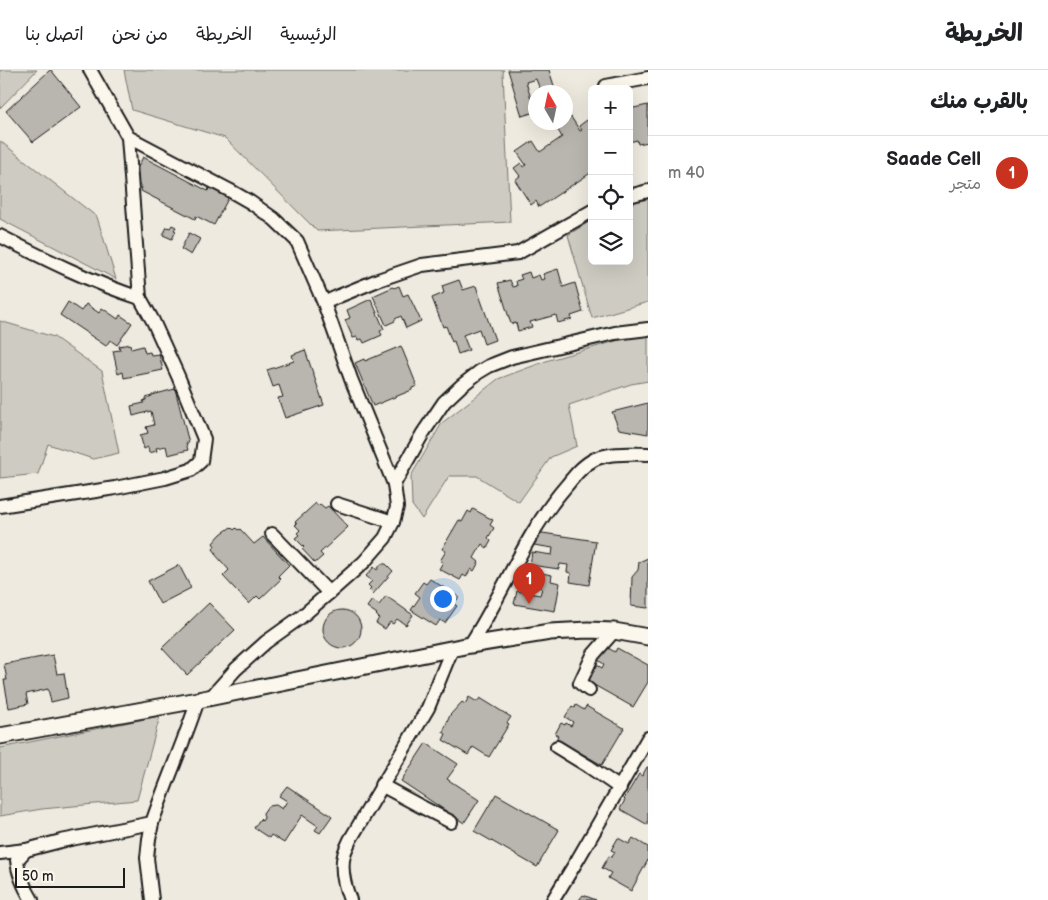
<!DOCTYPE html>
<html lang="ar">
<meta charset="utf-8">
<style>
body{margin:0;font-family:"Balsamiq Sans","Playpen Sans Arabic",sans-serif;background:#f6f6f6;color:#202124;direction:rtl}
.controls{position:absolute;right:15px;top:15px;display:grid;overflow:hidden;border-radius:8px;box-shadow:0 5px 20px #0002}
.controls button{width:45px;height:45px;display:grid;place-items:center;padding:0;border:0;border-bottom:1px solid #e0e0e0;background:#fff;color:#202124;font:25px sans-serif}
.compass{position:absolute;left:528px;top:15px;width:45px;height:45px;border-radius:50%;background:#fff;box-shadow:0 5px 20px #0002;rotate:351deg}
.scale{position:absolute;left:15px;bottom:12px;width:110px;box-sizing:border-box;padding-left:5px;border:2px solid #1c1c1c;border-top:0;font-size:14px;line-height:18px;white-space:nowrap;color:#1c1c1c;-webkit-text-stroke:4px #fbf7ec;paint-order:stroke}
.you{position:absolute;left:442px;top:528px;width:18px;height:18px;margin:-12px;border:4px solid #fff;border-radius:50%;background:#1a73e8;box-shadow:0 0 0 8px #1a73e833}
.badge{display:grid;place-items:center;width:32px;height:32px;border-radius:50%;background:#c8321e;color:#fff;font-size:16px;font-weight:700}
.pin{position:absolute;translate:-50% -41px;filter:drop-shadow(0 1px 2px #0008)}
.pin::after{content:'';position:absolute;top:26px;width:18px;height:15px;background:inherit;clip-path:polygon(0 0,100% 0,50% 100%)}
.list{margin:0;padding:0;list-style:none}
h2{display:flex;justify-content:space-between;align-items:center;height:65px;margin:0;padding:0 20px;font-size:21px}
h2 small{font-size:16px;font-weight:400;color:#757577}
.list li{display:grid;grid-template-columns:32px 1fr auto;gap:15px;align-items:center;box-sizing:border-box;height:75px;padding:0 20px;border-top:1px solid #e0e0e0}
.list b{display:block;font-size:19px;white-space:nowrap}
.list p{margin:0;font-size:16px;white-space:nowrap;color:#757577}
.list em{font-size:16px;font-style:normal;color:#757577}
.icon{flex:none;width:28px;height:28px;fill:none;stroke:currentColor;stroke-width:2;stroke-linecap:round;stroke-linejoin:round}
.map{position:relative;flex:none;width:648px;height:830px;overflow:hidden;direction:ltr}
header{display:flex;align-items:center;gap:30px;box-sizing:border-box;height:70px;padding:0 25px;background:#fff;border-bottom:1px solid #e0e0e0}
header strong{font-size:24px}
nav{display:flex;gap:28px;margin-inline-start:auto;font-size:18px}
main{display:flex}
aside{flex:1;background:#fff}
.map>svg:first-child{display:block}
</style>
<header>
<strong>الخريطة</strong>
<nav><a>الرئيسية</a><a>الخريطة</a><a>من نحن</a><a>اتصل بنا</a></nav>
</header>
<main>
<aside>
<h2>بالقرب منك<small></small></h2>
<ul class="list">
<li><span class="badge">1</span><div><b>Saade Cell</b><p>متجر</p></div><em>40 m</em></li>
</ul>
</aside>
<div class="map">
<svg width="648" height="830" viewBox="0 0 648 830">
<rect width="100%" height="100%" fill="#eeeadf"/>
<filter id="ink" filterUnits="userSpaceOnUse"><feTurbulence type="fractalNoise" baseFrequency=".02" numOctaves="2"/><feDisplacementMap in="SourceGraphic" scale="10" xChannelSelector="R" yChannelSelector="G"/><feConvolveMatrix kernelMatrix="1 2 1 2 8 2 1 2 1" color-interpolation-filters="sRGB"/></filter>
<g filter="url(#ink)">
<g fill="#ceccc2" stroke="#75746f">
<polygon points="0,0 37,0 0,38"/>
<polygon points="124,0 504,0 503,3 510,152 317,161 225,68 132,40"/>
<polygon points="0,71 97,147 116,209 0,149"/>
<polygon points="648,127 648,232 592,248 568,165 592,150 592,191 629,191 629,134"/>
<polygon points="0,251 54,267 102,301 119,383 93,389 48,374 38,404 0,408"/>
<polygon points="648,262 648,311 631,314 569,335 577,376 551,387 519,432 477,406 449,406 422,449 412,435 411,406 442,353 498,309 549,290"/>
<polygon points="160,646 137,730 42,739 0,746 0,678"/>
</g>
<g fill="#b9b6af" stroke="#1c1c1c">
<polygon points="50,0 51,0 81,37 33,72 6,41"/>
<polygon points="508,0 549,0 556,22 541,22 536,9 526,12 535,42 522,46"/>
<polygon points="648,35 648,72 638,74 637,70 629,72 629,39"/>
<polygon points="571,47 580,61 582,60 579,56 587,50 592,57 592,102 539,137 536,131 531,135 515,110 520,106 514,98 521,93 523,97 526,95 517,82 533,71 540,82 562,67 556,57 563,52 566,52 566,51"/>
<polygon points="143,87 208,121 210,115 230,125 214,155 196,146 195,149 141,121 142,117 136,113 138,109 133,107"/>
<polygon points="172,155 176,157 174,160 176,161 172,169 163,165 167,157 170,158"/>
<polygon points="189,163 200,169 191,185 181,179"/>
<polygon points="558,199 563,217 575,213 583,242 571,246 572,249 558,253 556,245 530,252 532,257 518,261 516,253 511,254 498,213 510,210 513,217 517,216 516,211 522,209 520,205 529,202 531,208 539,205 541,210 545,209 543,204"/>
<polygon points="459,210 463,220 476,216 495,270 484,274 479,259 463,265 469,280 458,284 454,271 452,272 446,256 443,257 432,228 444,223 442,216"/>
<polygon points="399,216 403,226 408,224 421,251 406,258 401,246 395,249 395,251 386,255 373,226 393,217 394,218"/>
<polygon points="371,229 384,259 380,261 382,265 364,273 362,269 358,270 357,267 353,268 345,250 350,248 347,240"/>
<polygon points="68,232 81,241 86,234 99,243 102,238 118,249 120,245 132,253 117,275 110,270 106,276 60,245"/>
<polygon points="130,274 131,279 143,276 145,283 150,282 151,285 159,284 163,300 124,308 123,302 118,304 113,281 120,280 119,276"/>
<polygon points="401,276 417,316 412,318 412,320 373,336 355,293 364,289 365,291"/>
<polygon points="305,280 324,335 285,348 278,328 283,327 279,315 273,317 267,300 294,291 292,285"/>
<polygon points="175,319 189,373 186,373 188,380 168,385 166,376 156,378 157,381 149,383 148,377 144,379 140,365 148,363 146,357 154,355 151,341 133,346 131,336 144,333 143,331 146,330 146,328 152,326 152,325"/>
<polygon points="648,333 648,364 619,359 612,342"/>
<polygon points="316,433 318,436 320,434 325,438 328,436 348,457 320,483 323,486 315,493 302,479 304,477 295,468 299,465 297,463 300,460 295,455 297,454 295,452"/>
<polygon points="473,439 493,450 490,455 494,458 488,468 491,471 487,478 482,474 474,488 479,492 474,501 471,499 466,507 463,505 460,510 439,499 443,492 440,491 446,481 442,479 459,450 462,452 468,441 471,443"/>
<polygon points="231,457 234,460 236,458 238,460 240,459 254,474 263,467 289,495 278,506 281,509 260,529 257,526 249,534 223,506 229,500 215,484 216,483 213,479 215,476 213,473 221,464"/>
<polygon points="536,462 596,471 589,515 570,512 571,503 567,502 568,495 560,494 559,499 530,495 532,482 552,485 553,478 534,475"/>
<polygon points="648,488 648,538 631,536 632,507 638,500 639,492"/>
<polygon points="381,494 386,494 393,501 373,524 369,520 371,518 368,515 372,511 366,506 374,497 377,500"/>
<polygon points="179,495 191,518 160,534 148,511"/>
<polygon points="525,500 552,505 551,511 560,513 555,541 514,534 517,521 540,525 542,518 523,514"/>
<polygon points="430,509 459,527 454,534 457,536 445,553 440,550 436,556 411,540 420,527 415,523 423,512 426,514"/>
<polygon points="386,526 413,545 406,555 397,549 393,554 390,552 385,559 376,553 379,548 376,545 377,544 367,537 372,530 379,535"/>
<polygon points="209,533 235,560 187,605 162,578"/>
<circle cx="342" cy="559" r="19"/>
<polygon points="603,578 606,580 608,578 615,582 617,578 648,595 648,612 633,637 587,611 593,595 596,598 597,595 602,598 604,594 596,589"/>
<polygon points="53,585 57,604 64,603 68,628 51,632 48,619 26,624 28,634 9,638 4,610 7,610 4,594"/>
<polygon points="469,627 477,632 480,628 511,647 507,653 509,654 489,687 473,677 468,685 443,670 446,664 443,662 450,645 462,632 465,634"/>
<polygon points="576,635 584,640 586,636 624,658 602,695 556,669 558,666 555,664 561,653 565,655 566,653 571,656 573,652 565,647 572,636 575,638"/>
<polygon points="426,673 458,694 447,709 479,730 464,753 401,711"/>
<polygon points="647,697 648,697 648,755 620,739 625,730 624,729 639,704 642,706"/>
<polygon points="287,716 332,746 320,763 315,760 318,756 302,745 284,773 271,765 269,768 254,758 260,749 262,751 264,748 263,743 268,736 276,735 282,739 287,731 279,726"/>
<polygon points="496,724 559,760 537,797 474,761"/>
<polygon points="618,768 629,774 633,768 648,777 648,790 631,821 608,808 611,803 602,798 609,786 612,787 615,782 611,780"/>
<polygon points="583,825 596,830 579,830"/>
</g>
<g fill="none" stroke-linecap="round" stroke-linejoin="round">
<defs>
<g id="minor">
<polyline points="90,0 128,67 140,228"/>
<polyline points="606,16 648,8"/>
<polyline points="128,67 229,120 250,132 274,149 297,171 324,233 351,309 394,414 397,437 393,452 385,468 364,492 329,523 301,547 266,572 236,599 211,627"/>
<polyline points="629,126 648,121"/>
<path d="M0 166C45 189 91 212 140 228L153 251 178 306 204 369 201 391 191 400 165 408 115 418 0 436"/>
<polyline points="324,233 339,226 378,210 422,195 518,183 592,141"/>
<polyline points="394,414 423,363 444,332 461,316 479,302 489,296 512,287 615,263 648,259"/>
<polyline points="337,434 393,452"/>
<polyline points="272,464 329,523"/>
<path d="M470 575C504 523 525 463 567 415 575 405 583 395 595 389 611 382 631 384 648 384"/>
<polyline points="589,620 580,613 593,585 614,561"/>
<polyline points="557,677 588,696 620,718"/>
<polyline points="381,715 420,736 451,752"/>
<path d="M26 780 17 790C18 805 24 817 32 830"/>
<path d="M0 783 26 780 61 771 152 753C166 712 184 672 198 630"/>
<polyline points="152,830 147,788 149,769 152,753"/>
<path d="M350 830C345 817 340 800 344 785 345 780 348 775 350 770L428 638 452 579"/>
<polyline points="553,830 578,789 648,668"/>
</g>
<polyline id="tertiary" points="0,666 198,630 470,575 550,562 588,560 614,561 648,567"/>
</defs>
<use href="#minor" stroke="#1c1c1c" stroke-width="16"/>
<use href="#tertiary" stroke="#1c1c1c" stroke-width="19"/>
<use href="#minor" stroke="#fbf7ec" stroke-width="12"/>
<use href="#tertiary" stroke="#fbf7ec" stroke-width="15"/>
</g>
</g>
</svg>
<div class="controls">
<button>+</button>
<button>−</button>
<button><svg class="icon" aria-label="locate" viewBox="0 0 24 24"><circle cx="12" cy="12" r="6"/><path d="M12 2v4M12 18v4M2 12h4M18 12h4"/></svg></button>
<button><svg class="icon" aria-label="layers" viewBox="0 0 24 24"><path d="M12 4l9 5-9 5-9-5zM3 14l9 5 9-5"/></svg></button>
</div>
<svg class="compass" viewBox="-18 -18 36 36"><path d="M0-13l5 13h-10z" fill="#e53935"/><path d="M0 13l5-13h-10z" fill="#757577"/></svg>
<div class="scale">50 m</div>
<div class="you"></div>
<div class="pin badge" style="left:529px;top:534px">1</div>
</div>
</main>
